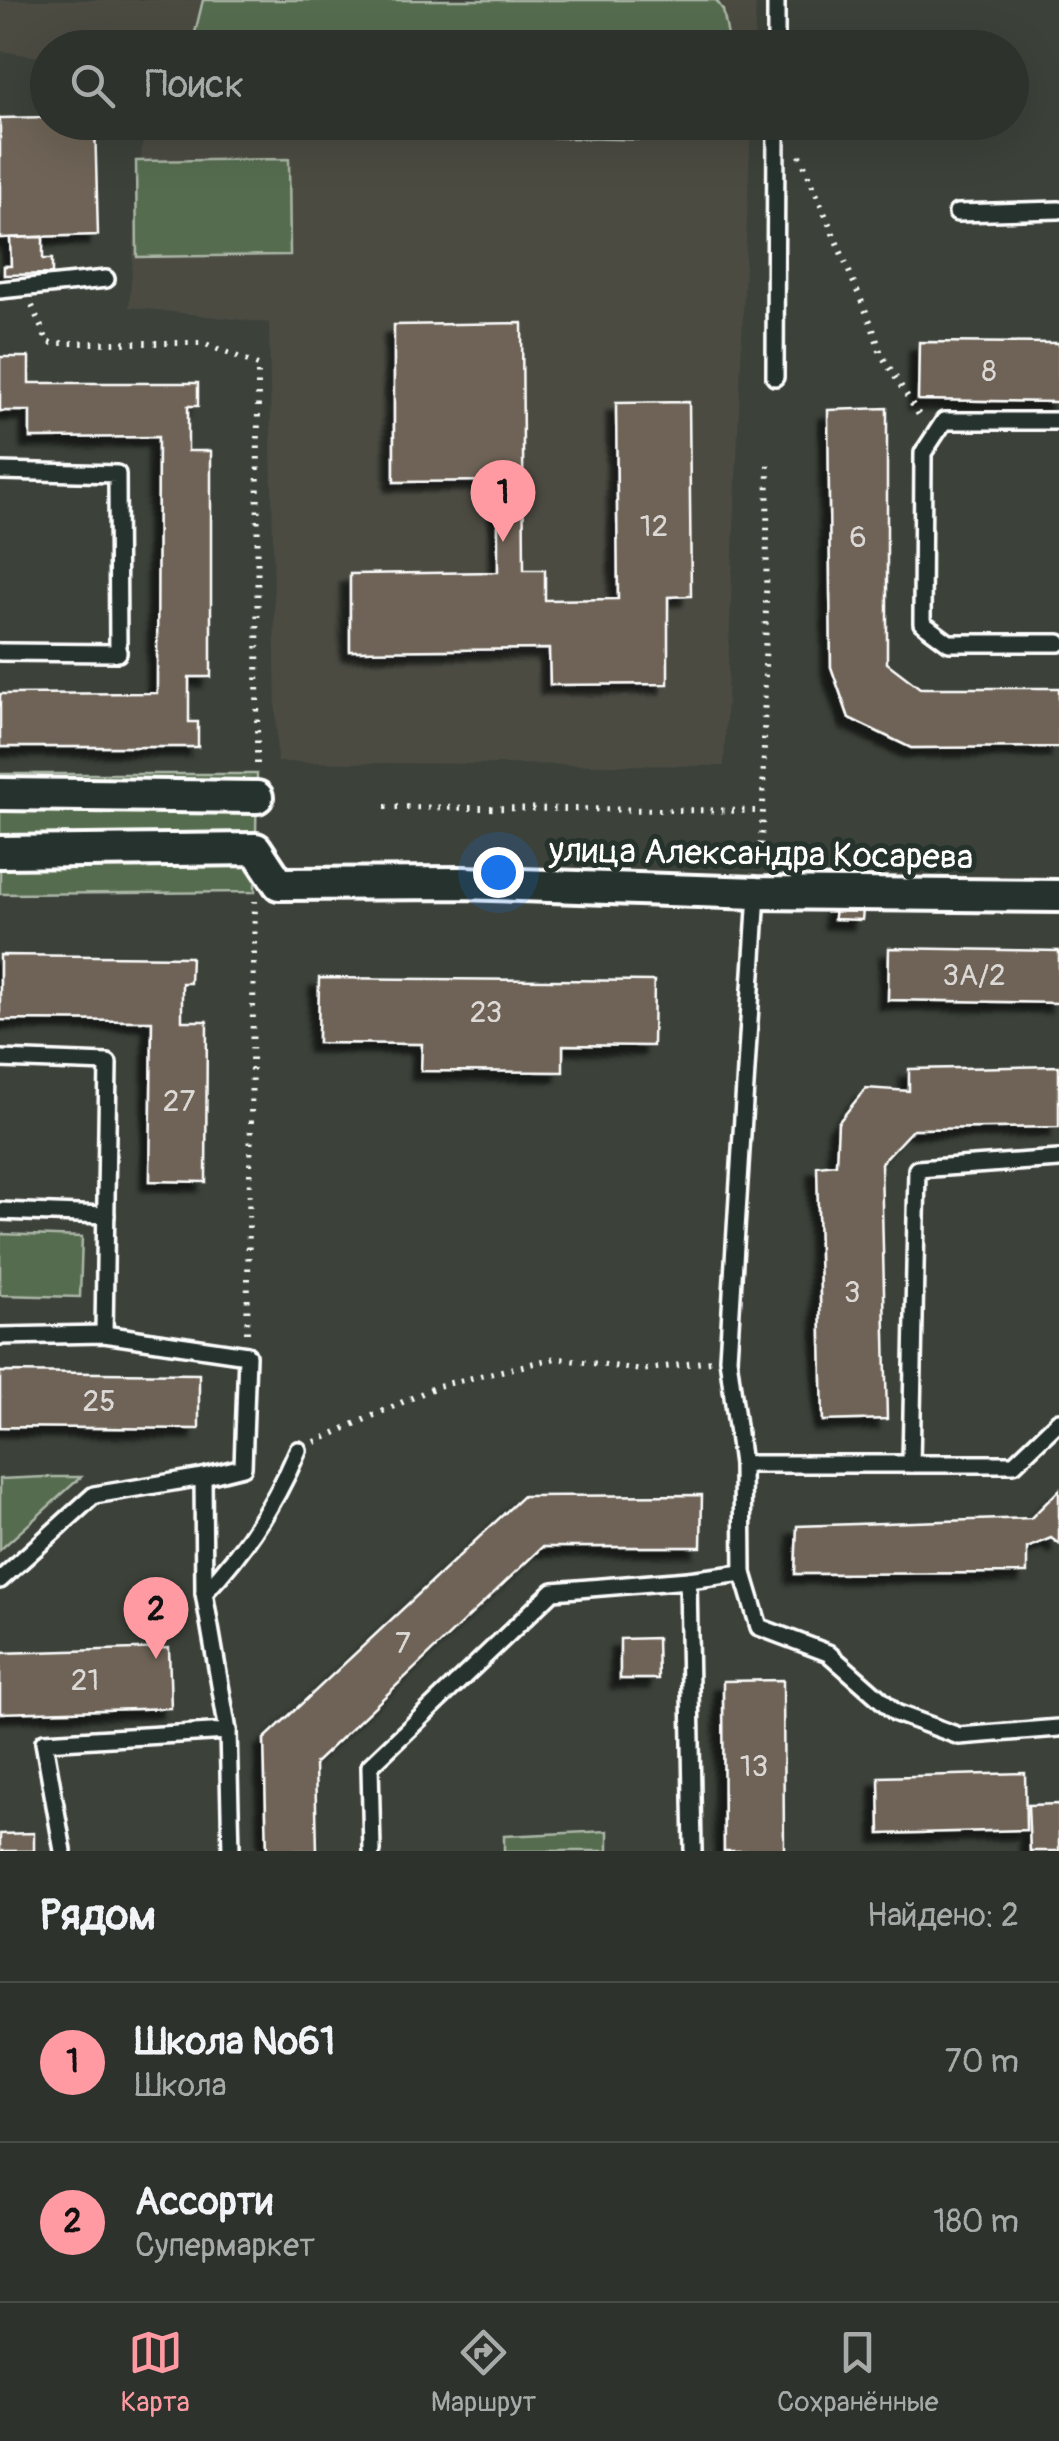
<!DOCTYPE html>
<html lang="ru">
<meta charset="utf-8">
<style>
body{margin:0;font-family:Pangolin,sans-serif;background:#353a34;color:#f1f3f6}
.you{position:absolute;left:498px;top:872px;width:35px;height:35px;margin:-25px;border:8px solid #fff;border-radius:50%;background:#1a73e8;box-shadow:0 0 0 15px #1a73e833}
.badge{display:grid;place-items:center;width:65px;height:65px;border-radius:50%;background:#ff9aa2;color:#111;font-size:32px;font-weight:700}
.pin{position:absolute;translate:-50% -82px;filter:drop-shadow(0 2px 5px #0008)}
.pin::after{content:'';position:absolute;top:52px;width:35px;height:30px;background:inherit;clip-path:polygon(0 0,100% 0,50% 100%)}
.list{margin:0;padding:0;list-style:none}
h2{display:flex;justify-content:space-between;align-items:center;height:130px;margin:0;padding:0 40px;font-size:42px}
h2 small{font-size:32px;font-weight:400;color:#a7aaa9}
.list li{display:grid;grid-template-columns:65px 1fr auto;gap:30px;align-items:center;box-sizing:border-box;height:160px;padding:0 40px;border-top:2px solid #484d48}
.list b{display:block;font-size:38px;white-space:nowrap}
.list p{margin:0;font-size:32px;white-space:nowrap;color:#a7aaa9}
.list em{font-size:32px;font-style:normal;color:#a7aaa9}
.icon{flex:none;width:55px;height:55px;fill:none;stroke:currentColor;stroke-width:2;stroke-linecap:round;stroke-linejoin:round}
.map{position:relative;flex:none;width:1059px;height:1851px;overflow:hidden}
.search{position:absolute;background:#2d322c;box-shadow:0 10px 40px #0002;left:30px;right:30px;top:30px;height:110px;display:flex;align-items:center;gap:25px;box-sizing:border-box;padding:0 35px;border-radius:55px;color:#a7aaa9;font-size:38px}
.sheet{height:450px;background:#2d322c}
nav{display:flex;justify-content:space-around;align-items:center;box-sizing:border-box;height:140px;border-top:2px solid #484d48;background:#2d322c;font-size:28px;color:#a7aaa9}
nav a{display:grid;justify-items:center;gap:5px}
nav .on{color:#ff9aa2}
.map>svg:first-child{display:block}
</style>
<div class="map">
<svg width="1059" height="1851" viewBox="0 0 1059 1851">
<defs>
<filter id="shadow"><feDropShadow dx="-9" dy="9" stdDeviation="2.5" flood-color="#0009"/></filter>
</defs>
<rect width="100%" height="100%" fill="#3c423a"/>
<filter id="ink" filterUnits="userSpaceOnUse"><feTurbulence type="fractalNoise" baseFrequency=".01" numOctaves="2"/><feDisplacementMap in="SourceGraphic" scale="20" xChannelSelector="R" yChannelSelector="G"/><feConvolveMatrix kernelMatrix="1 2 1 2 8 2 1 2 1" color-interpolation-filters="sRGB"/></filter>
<g filter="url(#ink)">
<g fill="#4b4c43">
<polygon points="0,0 756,0 754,47 48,48 47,58 0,51"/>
<polygon points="144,123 751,123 724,766 277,762 269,323 129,307"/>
</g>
<g fill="#576c4f" stroke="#abb6a7" stroke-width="2.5">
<polygon points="203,0 716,0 723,10 730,47 195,47 193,41"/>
<polygon points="252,123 692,123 654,140 281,131"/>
<polygon points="289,159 290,255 137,257 136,161"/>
<polygon points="0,774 257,774 255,892 0,894"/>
<polygon points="0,1234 82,1237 80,1297 0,1295"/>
<polygon points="45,1477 81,1477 0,1550 0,1479"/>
<polygon points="608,1831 608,1851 504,1851 504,1836"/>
</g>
<g fill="#6e6457" stroke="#fff" stroke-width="2.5" filter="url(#shadow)">
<polygon points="48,117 48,122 95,122 98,235 0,238 0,118"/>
<polygon points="43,237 43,259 52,259 52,274 4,275 4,266 11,266 10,238"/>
<polygon points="522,323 524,570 545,570 545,600 618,599 616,403 689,402 691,596 668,597 668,684 550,685 549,649 350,651 350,574 498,572 498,481 394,482 394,325"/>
<polygon points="919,342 1059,343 1059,402 918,400"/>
<polygon points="0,357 29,357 29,383 198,383 198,406 188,406 188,451 211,451 211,677 189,677 189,722 198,722 198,747 0,747 0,694 157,693 158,437 30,438 30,411 0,411"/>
<polygon points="887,408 887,663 920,688 1059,688 1059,747 911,748 849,718 831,667 828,410"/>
<polygon points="835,900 864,901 862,920 834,919"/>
<polygon points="889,948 1059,951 1059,1003 888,1000"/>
<polygon points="0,955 191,957 190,983 182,983 182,1021 207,1021 206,1182 150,1181 152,1021 0,1020"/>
<polygon points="319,978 654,981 653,1046 563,1045 563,1072 421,1071 422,1044 318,1043"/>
<polygon points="1059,1066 1059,1127 913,1129 881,1163 887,1419 823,1421 817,1166 836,1164 838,1123 866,1088 909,1091 909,1069"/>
<polygon points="0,1372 199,1374 199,1429 0,1427"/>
<polygon points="1059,1490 1059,1544 1051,1538 1027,1548 1027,1573 795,1574 797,1526 1031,1518"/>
<polygon points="702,1495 701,1547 542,1547 315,1763 317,1851 267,1851 264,1739 523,1496"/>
<polygon points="657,1638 658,1679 620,1679 620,1639"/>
<polygon points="169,1648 171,1708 0,1713 0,1653"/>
<polygon points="783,1680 784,1851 724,1851 723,1681"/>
<polygon points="1025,1773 1026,1830 880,1834 879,1777"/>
<polygon points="1059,1804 1059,1851 1030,1851 1028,1805"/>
<polygon points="34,1833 34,1851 0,1851 0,1834"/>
</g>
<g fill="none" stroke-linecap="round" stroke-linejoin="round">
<defs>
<g id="lane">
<polyline points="776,48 776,0"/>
<polyline points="957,213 1059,210"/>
<polyline points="0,290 106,279"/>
<polyline points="775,377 776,122"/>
<polyline points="1059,421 944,421 923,453 922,623 949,643 1059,643"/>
<polyline points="0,471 117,474 118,653 0,652"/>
<polyline points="0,1059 108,1063 104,1334"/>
<polyline points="0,1211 106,1215"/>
<polyline points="0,1336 104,1334 247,1355 243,1467 203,1477 94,1495 0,1580"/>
<polyline points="1059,1421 1014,1464 742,1464 743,1573 759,1627 828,1653 896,1713 959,1736 1059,1728"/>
<polyline points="742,1464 728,1358 757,893"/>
<polyline points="911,1464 917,1169 1059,1159"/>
<polyline points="203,1477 204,1593"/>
<polyline points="688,1580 693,1851"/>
<polyline points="228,1731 231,1851"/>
<path d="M63 1851 44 1742 228 1731 204 1593C245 1550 275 1505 298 1450"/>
<polyline points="372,1851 370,1766 553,1591 688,1580 743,1573"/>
</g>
<g id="street">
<polyline points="0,794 257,797"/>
<polyline points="0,852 256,849 279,884 463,883 757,893 1059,896"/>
</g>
</defs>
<use href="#lane" stroke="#fff" stroke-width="22"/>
<use href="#street" stroke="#fff" stroke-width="38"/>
<g stroke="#fff" stroke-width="6" stroke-dasharray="2.5 8" stroke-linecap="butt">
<polyline points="800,155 872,326 881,354 922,420"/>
<polyline points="32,306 48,343 203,343 258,365 257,769"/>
<polyline points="385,807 763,811"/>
<polyline points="759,866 763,811 768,463"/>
<polyline points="247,1333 255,901"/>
<polyline points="315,1442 438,1386 556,1358 641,1370 711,1361"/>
</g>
<use href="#lane" stroke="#26332d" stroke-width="15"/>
<use href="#street" stroke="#26332d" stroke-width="30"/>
</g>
</g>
<g text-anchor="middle" stroke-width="10" stroke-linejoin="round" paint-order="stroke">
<g font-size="30" fill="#dbd8d5">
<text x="989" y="381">8</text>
<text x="654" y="536">12</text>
<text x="858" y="547">6</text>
<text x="974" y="985">3А/2</text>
<text x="486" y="1022">23</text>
<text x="179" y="1111">27</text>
<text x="852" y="1302">3</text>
<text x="99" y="1411">25</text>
<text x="403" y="1653">7</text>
<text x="85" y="1690">21</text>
<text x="754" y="1776">13</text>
</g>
<g font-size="35" fill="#fff" stroke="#26332d">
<text transform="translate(761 853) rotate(1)" y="12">улица Александра Косарева</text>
</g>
</g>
</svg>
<div class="you"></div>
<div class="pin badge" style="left:503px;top:542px">1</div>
<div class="pin badge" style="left:156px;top:1659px">2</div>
<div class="search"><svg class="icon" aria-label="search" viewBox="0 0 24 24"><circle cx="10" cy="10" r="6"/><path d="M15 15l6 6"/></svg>Поиск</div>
</div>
<section class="sheet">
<h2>Рядом<small>Найдено: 2</small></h2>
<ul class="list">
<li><span class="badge">1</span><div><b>Школа №61</b><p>Школа</p></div><em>70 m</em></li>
<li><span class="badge">2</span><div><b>Ассорти</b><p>Супермаркет</p></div><em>180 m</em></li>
</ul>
</section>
<nav>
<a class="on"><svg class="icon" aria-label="map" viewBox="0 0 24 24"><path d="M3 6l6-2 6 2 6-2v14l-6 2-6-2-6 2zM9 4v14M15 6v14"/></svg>Карта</a>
<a><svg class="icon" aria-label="directions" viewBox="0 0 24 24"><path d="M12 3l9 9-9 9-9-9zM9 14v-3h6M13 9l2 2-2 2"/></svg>Маршрут</a>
<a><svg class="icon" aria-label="saved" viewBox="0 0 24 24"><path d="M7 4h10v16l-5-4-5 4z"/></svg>Сохранённые</a>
</nav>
